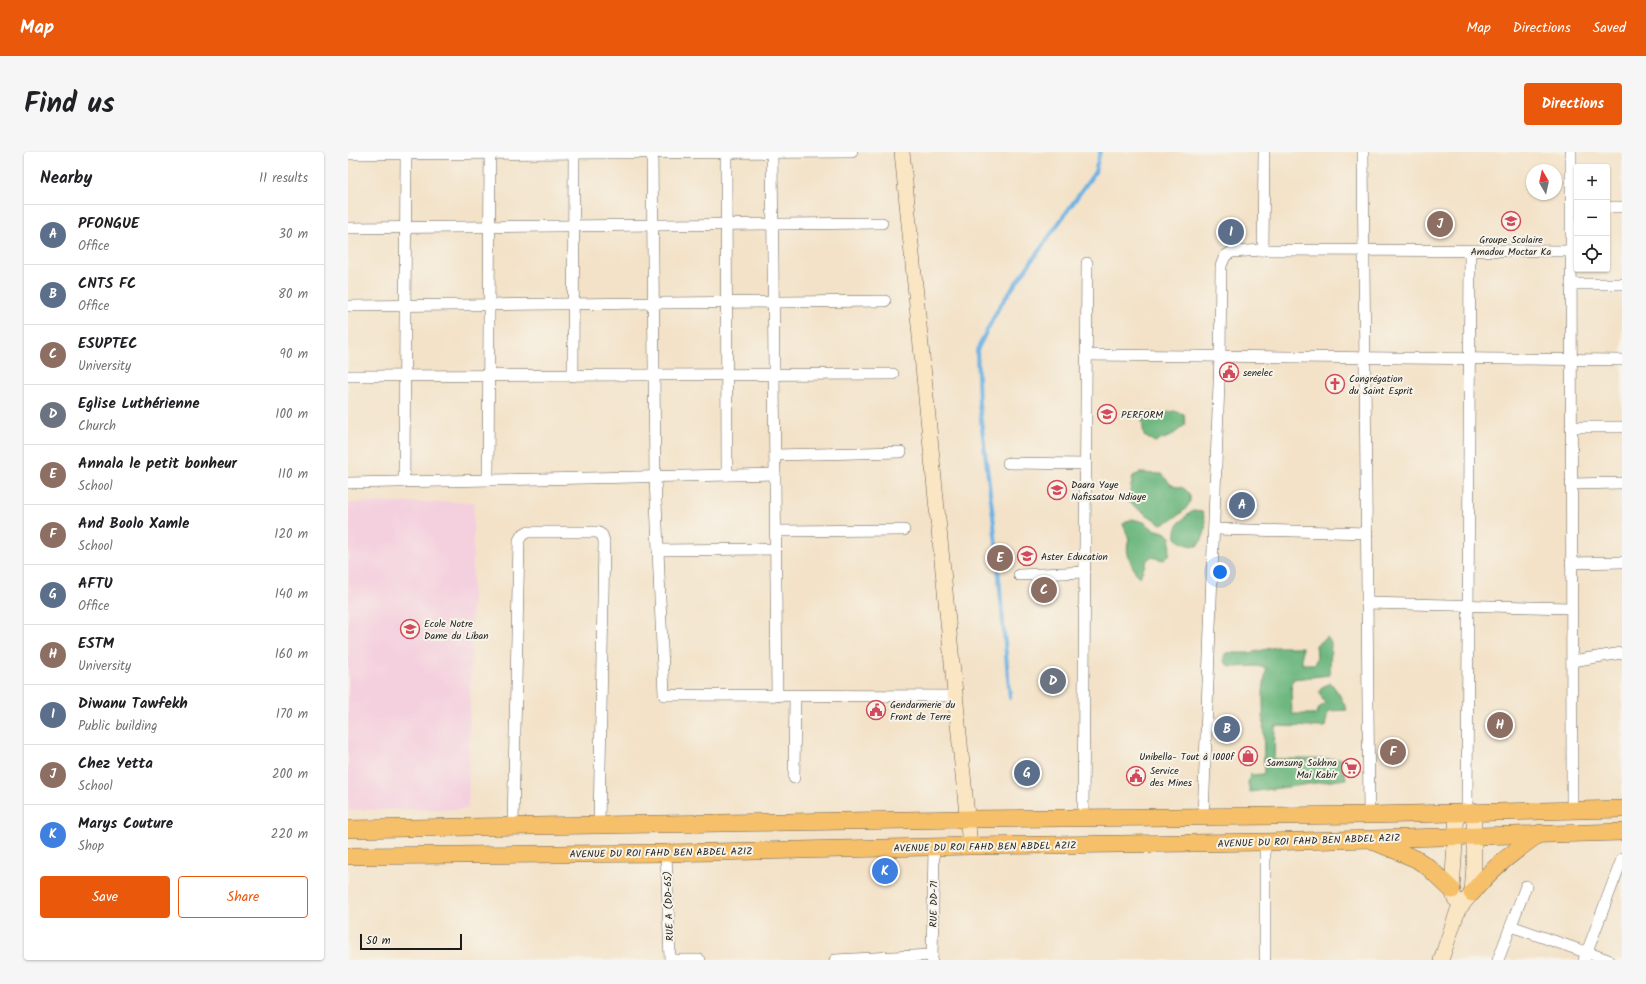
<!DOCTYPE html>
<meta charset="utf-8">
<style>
body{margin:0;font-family:Kalam,sans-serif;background:#f6f6f6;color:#202124}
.controls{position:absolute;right:12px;top:12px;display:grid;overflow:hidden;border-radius:4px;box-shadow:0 1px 3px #0004}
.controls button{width:36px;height:36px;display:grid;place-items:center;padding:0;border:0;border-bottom:1px solid #e0e0e0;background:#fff;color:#202124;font:20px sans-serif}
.compass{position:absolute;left:1178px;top:12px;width:36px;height:36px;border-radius:50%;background:#fff;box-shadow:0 1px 3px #0004;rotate:351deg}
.scale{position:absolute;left:12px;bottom:10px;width:102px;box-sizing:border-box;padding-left:4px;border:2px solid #1c1c1c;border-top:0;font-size:11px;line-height:14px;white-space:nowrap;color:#1c1c1c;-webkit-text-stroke:3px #f7f3e8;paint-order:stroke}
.you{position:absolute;left:872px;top:420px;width:14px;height:14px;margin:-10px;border:3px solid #fff;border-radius:50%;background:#1a73e8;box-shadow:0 0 0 6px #1a73e833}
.badge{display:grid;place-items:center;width:26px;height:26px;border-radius:50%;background:#ea580c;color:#fff;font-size:13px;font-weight:700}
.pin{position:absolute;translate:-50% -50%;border:2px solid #fff;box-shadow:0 1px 4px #0006}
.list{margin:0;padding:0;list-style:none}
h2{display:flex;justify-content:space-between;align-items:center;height:52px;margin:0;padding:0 16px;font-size:17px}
h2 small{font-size:13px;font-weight:400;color:#757577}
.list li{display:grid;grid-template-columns:26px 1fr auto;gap:12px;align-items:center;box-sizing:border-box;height:60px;padding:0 16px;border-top:1px solid #e0e0e0}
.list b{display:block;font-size:15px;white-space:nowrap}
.list p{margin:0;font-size:13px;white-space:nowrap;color:#757577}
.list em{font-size:13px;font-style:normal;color:#757577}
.actions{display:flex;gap:8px;padding:12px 16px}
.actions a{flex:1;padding:9px 0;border:1px solid #ea580c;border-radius:4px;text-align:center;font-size:14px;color:#ea580c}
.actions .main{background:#ea580c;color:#fff}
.icon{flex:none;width:22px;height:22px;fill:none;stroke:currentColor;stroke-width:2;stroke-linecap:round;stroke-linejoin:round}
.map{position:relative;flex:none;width:1274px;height:808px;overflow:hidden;border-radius:4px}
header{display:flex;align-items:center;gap:24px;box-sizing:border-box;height:56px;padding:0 20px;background:#ea580c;color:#fff}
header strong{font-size:19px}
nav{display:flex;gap:22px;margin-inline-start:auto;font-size:14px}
.intro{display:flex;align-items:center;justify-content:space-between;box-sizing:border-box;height:96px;padding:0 24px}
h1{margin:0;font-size:28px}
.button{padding:10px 18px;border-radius:4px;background:#ea580c;color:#fff;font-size:14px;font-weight:700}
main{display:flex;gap:24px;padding:0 24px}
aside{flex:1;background:#fff;border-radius:4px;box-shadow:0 1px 3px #0004}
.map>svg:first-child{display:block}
</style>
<header>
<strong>Map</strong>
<nav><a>Map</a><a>Directions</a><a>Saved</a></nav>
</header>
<div class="intro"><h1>Find us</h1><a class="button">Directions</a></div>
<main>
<aside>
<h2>Nearby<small>11 results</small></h2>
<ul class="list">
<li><span class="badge" style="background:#5c6f8a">A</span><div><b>PFONGUE</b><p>Office</p></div><em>30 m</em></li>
<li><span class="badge" style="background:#5c6f8a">B</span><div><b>CNTS FC</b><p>Office</p></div><em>80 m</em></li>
<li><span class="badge" style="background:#8d6e63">C</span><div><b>ESUPTEC</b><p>University</p></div><em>90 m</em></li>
<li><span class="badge" style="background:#6b7280">D</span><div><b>Eglise Luthérienne</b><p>Church</p></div><em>100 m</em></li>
<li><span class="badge" style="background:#8d6e63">E</span><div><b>Annala le petit bonheur</b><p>School</p></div><em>110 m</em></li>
<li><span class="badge" style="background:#8d6e63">F</span><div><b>And Boolo Xamle</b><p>School</p></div><em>120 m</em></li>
<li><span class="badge" style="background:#5c6f8a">G</span><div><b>AFTU</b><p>Office</p></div><em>140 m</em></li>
<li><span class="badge" style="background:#8d6e63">H</span><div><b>ESTM</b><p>University</p></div><em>160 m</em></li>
<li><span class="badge" style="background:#5c6f8a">I</span><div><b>Diwanu Tawfekh</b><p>Public building</p></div><em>170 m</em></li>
<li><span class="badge" style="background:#8d6e63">J</span><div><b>Chez Yetta</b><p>School</p></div><em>200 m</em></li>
<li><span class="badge" style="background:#3f7fe0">K</span><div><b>Marys Couture</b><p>Shop</p></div><em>220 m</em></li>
</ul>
<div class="actions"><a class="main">Save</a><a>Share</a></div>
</aside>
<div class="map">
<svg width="1274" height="808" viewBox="0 0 1274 808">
<rect width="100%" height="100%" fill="#f7f3e8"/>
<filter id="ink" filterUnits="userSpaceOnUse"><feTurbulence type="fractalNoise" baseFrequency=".025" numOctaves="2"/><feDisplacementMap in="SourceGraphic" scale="8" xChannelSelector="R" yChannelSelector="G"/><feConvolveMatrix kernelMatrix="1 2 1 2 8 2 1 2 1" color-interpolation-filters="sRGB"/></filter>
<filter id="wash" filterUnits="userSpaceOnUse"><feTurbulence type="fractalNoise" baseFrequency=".012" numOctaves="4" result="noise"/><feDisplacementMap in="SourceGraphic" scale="16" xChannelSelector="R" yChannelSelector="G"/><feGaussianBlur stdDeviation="0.9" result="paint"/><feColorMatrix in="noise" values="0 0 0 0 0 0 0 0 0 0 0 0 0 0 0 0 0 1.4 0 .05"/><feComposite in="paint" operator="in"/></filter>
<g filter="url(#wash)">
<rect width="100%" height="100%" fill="#f3e2c8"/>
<polygon fill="#f4cfde" points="126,350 120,657 0,658 0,351"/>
<g fill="#6eb880" stroke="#456a4e">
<polygon points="826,259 836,262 837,273 823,284 807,290 796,284 794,267 799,260 811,262"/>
<path d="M792 321 813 322C817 325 820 330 824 333 828 336 834 334 838 338 853 352 824 369 813 372L780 350 785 324Z"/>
<path d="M845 359 854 360C860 371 858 385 849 394 840 394 834 391 828 386 826 373 836 365 845 359Z"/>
<path d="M784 367 796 370 805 377 816 380 823 385 821 403 816 408 803 405 799 408 792 425 789 423C783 411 776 400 781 387L775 372Z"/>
<polygon points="979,485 983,490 982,523 945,527 943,539 944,562 968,562 972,555 977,552 971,540 974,535 983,531 991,542 999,558 980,559 977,575 927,574 926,607 995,607 998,627 902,640 900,631 902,623 916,622 915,540 918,516 908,514 883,515 876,510 878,501 902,501 928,495 954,495 954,512 967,512 969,505 968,493"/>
</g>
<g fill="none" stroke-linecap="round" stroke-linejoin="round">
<polyline stroke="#6db2e3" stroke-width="4" points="662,546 646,372 631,252 629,198 651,155 747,20 752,0"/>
</g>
</g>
<g filter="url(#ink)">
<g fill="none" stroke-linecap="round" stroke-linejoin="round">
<defs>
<g id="street">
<polyline points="304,0 307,325 316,543 607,544"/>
<polyline points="378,0 379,323"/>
<polyline points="424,0 429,544"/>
<polyline points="1015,0 1021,663"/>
<polyline points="1223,0 1224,658"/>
<polyline points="0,2 504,0"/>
<polyline points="1259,55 1274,55"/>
<polyline points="0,76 534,71"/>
<polyline points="915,98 916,0"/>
<polyline points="1223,132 1274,132"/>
<polyline points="0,154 537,149"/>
<polyline points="738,203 1274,208"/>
<polyline points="0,224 545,222"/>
<polyline points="225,224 226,0"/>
<polyline points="1223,275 1274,275"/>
<polyline points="427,303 553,300"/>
<polyline points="660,311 737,312"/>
<polyline points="140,328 142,0"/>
<polyline points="56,330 58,0"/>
<polyline points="0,331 427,322"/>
<polyline points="1223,332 1274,331"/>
<polyline points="866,377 1019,381"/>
<polyline points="428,379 556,378"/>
<polyline points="310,398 428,397"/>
<polyline points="1223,411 1274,410"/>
<polyline points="671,423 737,420"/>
<polyline points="1019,451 1223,456"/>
<polyline points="1224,509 1274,501"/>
<polyline points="446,626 447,544"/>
<polyline points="1119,660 1122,99"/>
<polyline points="855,666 872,204 873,114 877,104 884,100 915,98 1223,99"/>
<polyline points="735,667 739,111"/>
<polyline points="165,674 171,388 174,383 179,380 249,380 254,383 256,389 251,673"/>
<polyline points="917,690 917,806"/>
<polyline points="318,701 322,808"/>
<polyline points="1163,774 1260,808"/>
<polyline points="322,808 352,808"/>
<polyline points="487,808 584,803"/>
<polyline points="584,808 586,695"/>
<polyline points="1150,808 1178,734"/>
<polyline points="1236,808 1274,707"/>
</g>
<g id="secondary">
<polyline points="554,0 622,694"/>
<polyline points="1107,747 1104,738 1109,661"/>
<polyline points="1093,808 1110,758 1124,741 1126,713 1126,661"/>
</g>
<g id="primary">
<polyline points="0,677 619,667 1021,663 1274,657"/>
<polyline points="1027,690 1068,707 1080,715 1104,738"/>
<polyline points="0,704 318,701 622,694 917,690 1274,680"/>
<path d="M1124 741C1143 716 1167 699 1192 681"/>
</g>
</defs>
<use href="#street" stroke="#676158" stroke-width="12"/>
<use href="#secondary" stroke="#676158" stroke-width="16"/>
<use href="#primary" stroke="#676158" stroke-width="18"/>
<use href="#street" stroke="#fff" stroke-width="11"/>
<use href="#secondary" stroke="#fbe6c4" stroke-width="15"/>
<use href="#primary" stroke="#f6c06b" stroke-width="17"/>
</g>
</g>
<defs>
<symbol id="school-ring" viewBox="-11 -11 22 22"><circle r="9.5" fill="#f7f3e8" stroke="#d1495b" stroke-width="1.5"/><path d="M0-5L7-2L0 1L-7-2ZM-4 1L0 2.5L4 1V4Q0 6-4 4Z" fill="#d1495b"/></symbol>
<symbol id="civic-ring" viewBox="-11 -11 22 22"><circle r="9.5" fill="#f7f3e8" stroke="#d1495b" stroke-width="1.5"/><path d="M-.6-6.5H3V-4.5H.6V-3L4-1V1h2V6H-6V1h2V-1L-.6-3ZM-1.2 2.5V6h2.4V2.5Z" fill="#d1495b"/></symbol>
<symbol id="church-ring" viewBox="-11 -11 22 22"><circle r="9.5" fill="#f7f3e8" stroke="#d1495b" stroke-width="1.5"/><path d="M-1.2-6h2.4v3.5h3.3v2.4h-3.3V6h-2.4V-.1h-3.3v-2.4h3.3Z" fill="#d1495b"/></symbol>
<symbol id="university-ring" viewBox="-11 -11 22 22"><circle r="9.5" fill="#f7f3e8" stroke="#d1495b" stroke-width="1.5"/><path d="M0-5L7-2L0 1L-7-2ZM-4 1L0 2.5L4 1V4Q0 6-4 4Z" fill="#d1495b"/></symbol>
<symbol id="shop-ring" viewBox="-11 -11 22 22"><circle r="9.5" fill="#f7f3e8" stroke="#d1495b" stroke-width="1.5"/><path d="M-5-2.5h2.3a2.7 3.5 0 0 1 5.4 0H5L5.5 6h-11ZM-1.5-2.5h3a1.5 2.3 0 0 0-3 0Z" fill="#d1495b"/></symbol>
<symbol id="supermarket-ring" viewBox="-11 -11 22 22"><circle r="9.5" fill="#f7f3e8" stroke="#d1495b" stroke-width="1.5"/><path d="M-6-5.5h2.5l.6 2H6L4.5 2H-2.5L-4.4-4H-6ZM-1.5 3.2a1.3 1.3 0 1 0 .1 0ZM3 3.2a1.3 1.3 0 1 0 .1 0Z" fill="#d1495b"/></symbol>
</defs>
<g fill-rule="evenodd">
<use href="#school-ring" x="1152" y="58" width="22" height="22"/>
<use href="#civic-ring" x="870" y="209" width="22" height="22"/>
<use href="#church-ring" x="976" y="221" width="22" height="22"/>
<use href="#university-ring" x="748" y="251" width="22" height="22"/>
<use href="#school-ring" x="698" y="327" width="22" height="22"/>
<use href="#school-ring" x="668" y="393" width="22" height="22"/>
<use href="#school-ring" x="51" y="466" width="22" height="22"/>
<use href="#civic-ring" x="517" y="547" width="22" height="22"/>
<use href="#shop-ring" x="889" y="593" width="22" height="22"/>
<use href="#supermarket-ring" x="992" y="605" width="22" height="22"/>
<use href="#civic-ring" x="777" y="613" width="22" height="22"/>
</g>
<g text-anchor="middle" stroke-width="4" stroke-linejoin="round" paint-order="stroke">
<g font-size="10" fill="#1c1c1c" stroke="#f7f3e8" text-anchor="start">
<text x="1163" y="91" text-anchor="middle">Groupe Scolaire<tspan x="1163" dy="12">Amadou Moctar Ka</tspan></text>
<text x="895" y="224">senelec</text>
<text x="1001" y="230">Congrégation<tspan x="1001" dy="12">du Saint Esprit</tspan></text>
<text x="773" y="266">PERFORM</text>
<text x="723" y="336">Daara Yaye<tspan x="723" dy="12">Nafissatou Ndiaye</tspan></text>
<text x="693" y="408">Aster Education</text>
<text x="76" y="475">Ecole Notre<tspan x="76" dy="12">Dame du Liban</tspan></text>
<text x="542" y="556">Gendarmerie du<tspan x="542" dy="12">Front de Terre</tspan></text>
<text x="886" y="608" text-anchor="end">Unibella- Tout à 1000f</text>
<text x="989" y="614" text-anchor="end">Samsung Sokhna<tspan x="989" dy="12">Mai Kabir</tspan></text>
<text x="802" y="622">Service<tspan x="802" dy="12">des Mines</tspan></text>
</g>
<g font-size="10" fill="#1c1c1c" stroke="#f7f3e8">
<text transform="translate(961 688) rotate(-2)" y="4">AVENUE DU ROI FAHD BEN ABDEL AZIZ</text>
<text transform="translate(637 694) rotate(-1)" y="4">AVENUE DU ROI FAHD BEN ABDEL AZIZ</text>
<text transform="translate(313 700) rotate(-1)" y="4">AVENUE DU ROI FAHD BEN ABDEL AZIZ</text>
<text transform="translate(585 752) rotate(-89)" y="4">RUE DD-71</text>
<text transform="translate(320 754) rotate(-92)" y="4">RUE A (DD-65)</text>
</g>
</g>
</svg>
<div class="controls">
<button>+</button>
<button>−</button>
<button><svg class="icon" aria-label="locate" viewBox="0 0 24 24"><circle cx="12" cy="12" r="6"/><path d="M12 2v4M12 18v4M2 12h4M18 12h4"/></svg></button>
</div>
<svg class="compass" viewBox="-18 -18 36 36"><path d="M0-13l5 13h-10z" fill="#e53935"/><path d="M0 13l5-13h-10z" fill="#757577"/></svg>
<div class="scale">50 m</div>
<div class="you"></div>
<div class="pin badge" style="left:894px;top:353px;background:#5c6f8a">A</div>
<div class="pin badge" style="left:879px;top:577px;background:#5c6f8a">B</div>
<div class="pin badge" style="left:696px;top:438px;background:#8d6e63">C</div>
<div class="pin badge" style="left:705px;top:529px;background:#6b7280">D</div>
<div class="pin badge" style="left:652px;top:406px;background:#8d6e63">E</div>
<div class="pin badge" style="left:1045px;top:600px;background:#8d6e63">F</div>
<div class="pin badge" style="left:679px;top:621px;background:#5c6f8a">G</div>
<div class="pin badge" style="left:1152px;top:573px;background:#8d6e63">H</div>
<div class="pin badge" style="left:883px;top:80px;background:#5c6f8a">I</div>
<div class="pin badge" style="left:1092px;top:72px;background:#8d6e63">J</div>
<div class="pin badge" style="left:537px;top:719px;background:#3f7fe0">K</div>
</div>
</main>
